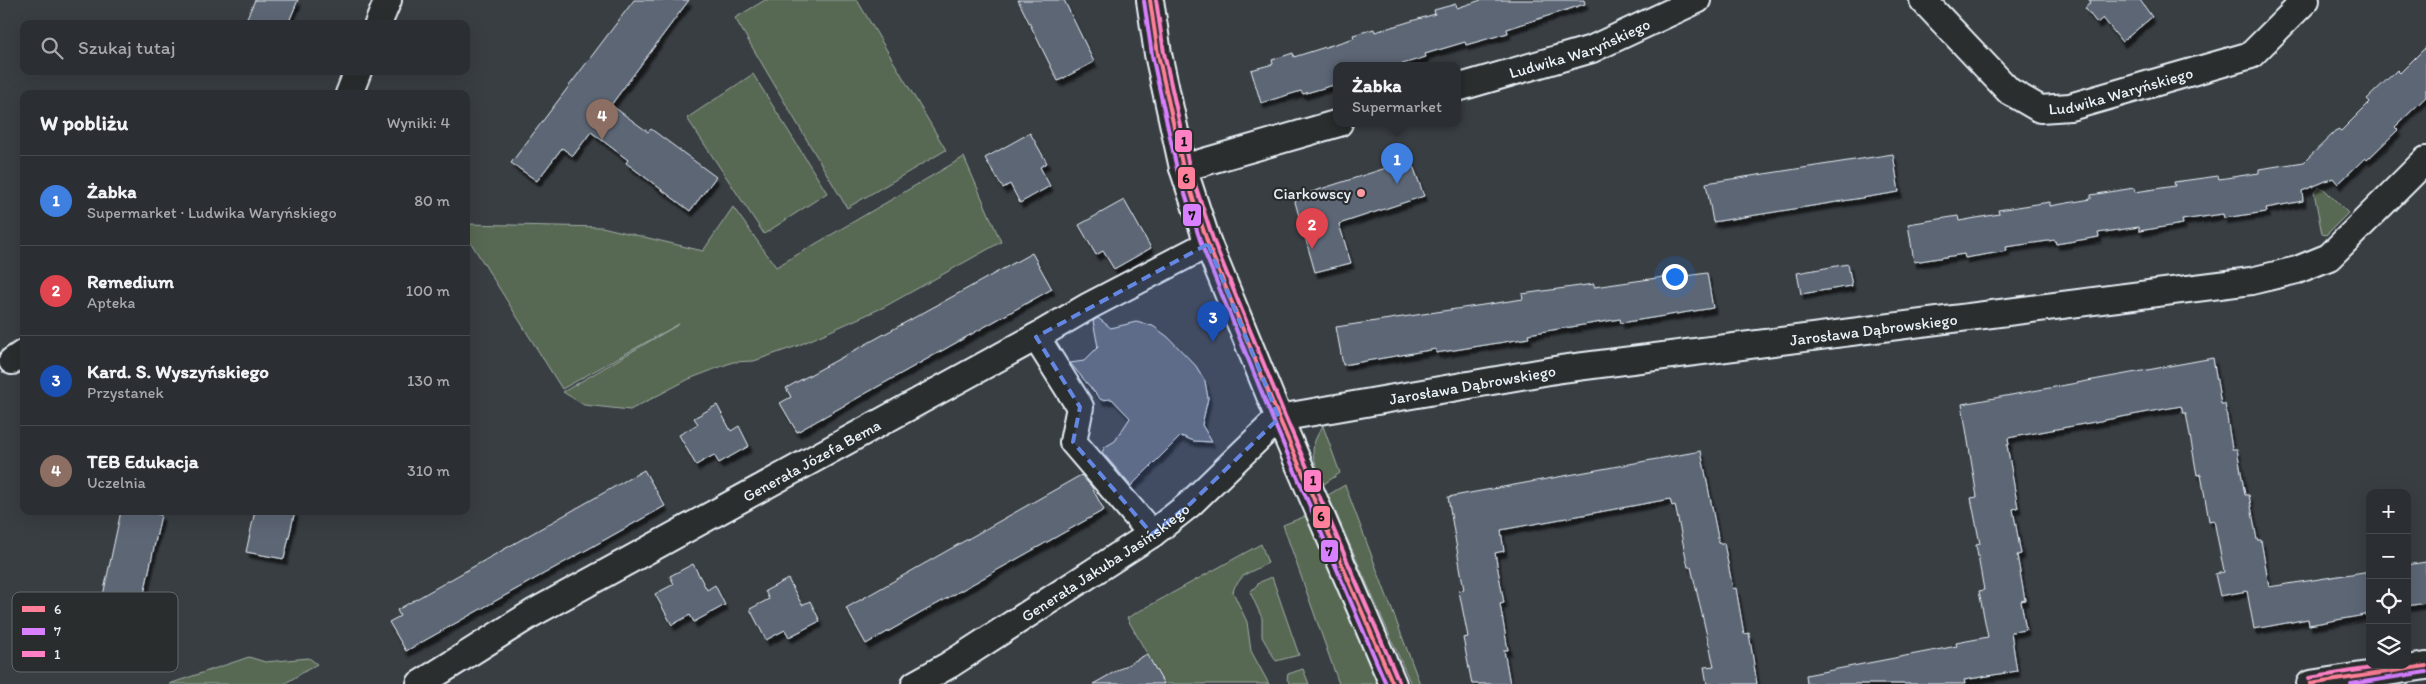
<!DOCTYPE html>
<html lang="pl">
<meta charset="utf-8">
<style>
body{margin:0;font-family:Itim,sans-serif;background:#373a3e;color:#f1f3f6}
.controls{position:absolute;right:15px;bottom:15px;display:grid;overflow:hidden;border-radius:10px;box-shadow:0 5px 20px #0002}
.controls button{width:45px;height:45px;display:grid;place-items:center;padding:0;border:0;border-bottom:1px solid #474a4d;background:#2b2e32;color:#f1f3f6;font:25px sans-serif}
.you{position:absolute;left:1674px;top:276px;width:18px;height:18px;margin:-12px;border:4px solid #fff;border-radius:50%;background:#1a73e8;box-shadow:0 0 0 8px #1a73e833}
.badge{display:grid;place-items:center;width:32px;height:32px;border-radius:50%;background:#d6ab8b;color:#fff;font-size:16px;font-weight:700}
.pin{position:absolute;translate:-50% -41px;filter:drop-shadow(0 1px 2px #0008)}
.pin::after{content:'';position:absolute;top:26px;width:18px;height:15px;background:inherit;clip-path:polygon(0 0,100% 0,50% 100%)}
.popup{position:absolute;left:1333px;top:62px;width:128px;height:65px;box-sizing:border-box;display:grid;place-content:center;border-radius:10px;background:#2b2e32;filter:drop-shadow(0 1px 4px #0005);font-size:16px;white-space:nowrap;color:#a6a8ac}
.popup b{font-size:19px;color:#f1f3f6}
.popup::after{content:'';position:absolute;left:50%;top:100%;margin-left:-10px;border:10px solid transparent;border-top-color:#2b2e32}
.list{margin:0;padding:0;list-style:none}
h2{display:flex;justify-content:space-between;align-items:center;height:65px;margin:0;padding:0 20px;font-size:21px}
h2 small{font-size:16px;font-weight:400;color:#a6a8ac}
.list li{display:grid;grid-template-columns:32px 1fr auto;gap:15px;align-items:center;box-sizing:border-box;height:90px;padding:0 20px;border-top:1px solid #474a4d}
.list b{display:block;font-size:19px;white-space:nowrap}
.list p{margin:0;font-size:16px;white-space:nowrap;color:#a6a8ac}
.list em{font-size:16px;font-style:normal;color:#a6a8ac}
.icon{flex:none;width:28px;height:28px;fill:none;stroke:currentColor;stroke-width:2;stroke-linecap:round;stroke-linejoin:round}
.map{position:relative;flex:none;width:2426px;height:684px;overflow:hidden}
.search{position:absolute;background:#2b2e32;box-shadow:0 5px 20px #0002;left:20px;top:20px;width:450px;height:55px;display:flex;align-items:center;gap:12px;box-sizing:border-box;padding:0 18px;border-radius:10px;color:#a6a8ac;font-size:19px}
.panel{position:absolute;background:#2b2e32;box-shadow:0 5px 20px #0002;left:20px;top:90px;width:450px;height:425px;border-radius:10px}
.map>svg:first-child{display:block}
</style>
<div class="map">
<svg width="2426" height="684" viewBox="0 0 2426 684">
<defs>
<filter id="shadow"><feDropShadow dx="3" dy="5.5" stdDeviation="1" flood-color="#0009"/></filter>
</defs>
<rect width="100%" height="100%" fill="#393e43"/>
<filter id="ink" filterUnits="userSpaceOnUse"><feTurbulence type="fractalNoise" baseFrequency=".02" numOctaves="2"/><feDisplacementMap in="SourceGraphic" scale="10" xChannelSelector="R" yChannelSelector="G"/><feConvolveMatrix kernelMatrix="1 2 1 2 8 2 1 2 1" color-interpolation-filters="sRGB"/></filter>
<g filter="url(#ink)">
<g fill="#586953" stroke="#a0ada6">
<polygon points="765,0 857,0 946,150 847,208 735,18"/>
<polygon points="753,74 827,193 764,234 687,118"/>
<polygon points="964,157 1001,242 884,307 797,346 754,361 733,362 689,379 630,410 584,405 563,392 679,324 562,389 466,235 466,224 602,227 703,251 733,207 776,267"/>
<polygon points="2319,187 2324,189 2348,213 2326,235 2322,234 2314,192"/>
<path d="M1323 426 1340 473 1324 484C1314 458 1306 451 1323 426Z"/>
<polygon points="1345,485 1420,684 1411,684 1328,495"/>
<polygon points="1306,516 1379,684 1339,684 1283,525"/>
<polygon points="1261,544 1268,563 1244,575 1235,586 1233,592 1247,622 1251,651 1269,684 1164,684 1127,618"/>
<polygon points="1272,577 1299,655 1276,661 1262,637 1262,618 1250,592 1260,582"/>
<polygon points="249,657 265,662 309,658 317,664 284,684 169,684"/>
<polygon points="1303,669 1309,684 1290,684 1287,679 1288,674"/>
</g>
<g fill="#5d6674" stroke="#e8f1f8" filter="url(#shadow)">
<polygon points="255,0 298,0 288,24 244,24"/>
<polygon points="634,0 689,0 611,105 648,132 651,129 716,177 690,211 626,163 628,160 591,132 573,156 562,148 537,181 511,163"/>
<polygon points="1018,0 1064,0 1094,62 1058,81"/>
<polygon points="1481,0 1584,0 1585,4 1507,29 1508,33 1466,45 1465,42 1425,54 1426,57 1399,65 1337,65 1337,84 1303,94 1301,91 1261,103 1251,70 1273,64 1272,60 1293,53 1294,57 1354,38 1353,35 1374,29 1375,32 1435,14 1434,10 1456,4 1457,8"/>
<polygon points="2089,0 2140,0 2152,17 2122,42 2103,18 2097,23 2085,8 2091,3"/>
<polygon points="2426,47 2426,97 2395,127 2398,130 2367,160 2365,158 2338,184 2333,178 2302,191 2303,201 2266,208 2267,212 2244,215 2224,218 2223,214 2182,220 2183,224 2139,231 2139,227 2098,233 2099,237 2056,244 2055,240 2006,247 2007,251 1965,258 1964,254 1914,262 1908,224 1958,216 1959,221 1999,214 1998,210 2050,202 2050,206 2091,199 2091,195 2134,188 2135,192 2175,186 2174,182 2218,176 2219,179 2259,173 2259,169 2304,162 2338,129 2341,131 2370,102 2367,99 2397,70 2400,73"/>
<polygon points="1030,133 1047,163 1040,167 1050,186 1020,203 1010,184 1003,188 985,158"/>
<polygon points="1893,154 1899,192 1713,222 1706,183"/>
<polygon points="1411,160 1424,196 1339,224 1351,263 1315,272 1295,202 1299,196"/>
<polygon points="1124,200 1151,248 1114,269 1103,251 1096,255 1079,225"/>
<polygon points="1032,253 1052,289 797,432 780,403 791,397 786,388"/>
<polygon points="1848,264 1852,286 1801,294 1797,273"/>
<polygon points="1707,273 1713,308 1621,323 1620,319 1528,334 1529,338 1436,353 1436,349 1343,365 1336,327 1523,299 1522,294 1594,284 1594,287 1685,274 1686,276"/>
<polygon points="1098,318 1111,328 1136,322 1153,326 1168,337 1196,366 1205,381 1208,398 1202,425 1212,442 1194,441 1181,436 1131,486 1102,452 1105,447 1115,441 1130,418 1112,399 1101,400 1070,363 1084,361 1098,347 1093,321"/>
<polygon points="2213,358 2221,404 2225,404 2232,449 2237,449 2245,495 2249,495 2257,540 2261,540 2269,587 2370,571 2370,614 2309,625 2308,619 2254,629 2247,591 2220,596 2215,574 2224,572 2214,520 2209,521 2201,474 2197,475 2186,413 2183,413 2181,406 2008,438 2009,445 2007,445 2018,508 2013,509 2021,554 2017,555 2025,600 2021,601 2026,630 2011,632 2017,671 1964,680 1965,684 1807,684 1806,675 1957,646 1956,643 1988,637 1979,591 1984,590 1976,545 1980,544 1971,498 1977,497 1962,404"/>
<polygon points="717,405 731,431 739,426 749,446 719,463 714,455 696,465 679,435 698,424 694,418"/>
<polygon points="1701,451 1719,543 1724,543 1733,589 1736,588 1744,634 1749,633 1757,684 1707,684 1704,667 1714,666 1691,567 1688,567 1675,505 1672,506 1670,499 1501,530 1504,551 1495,553 1504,603 1500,604 1508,650 1504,650 1510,684 1472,684 1463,638 1468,637 1459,591 1464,590 1448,497"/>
<polygon points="644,470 665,506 406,651 389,622 400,616 397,610"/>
<polygon points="1081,475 1091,486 1104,510 866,644 846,608"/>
<polygon points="121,511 143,511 161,515 131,655 92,647"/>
<polygon points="255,511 295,511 284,559 246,552"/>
<polygon points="2426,562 2426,603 2407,606 2407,565"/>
<polygon points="693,564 707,590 715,585 725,605 694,622 690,615 672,625 655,594 674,584 670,576"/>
<polygon points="788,579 802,605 810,601 820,621 789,637 785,630 766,640 750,609 769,599 765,591"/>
<polygon points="1147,654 1164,684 1093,684"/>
</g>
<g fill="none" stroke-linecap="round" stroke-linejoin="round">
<defs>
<g id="minor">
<polyline points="1150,0 1158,54 1183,168 1208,244 1279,418 1393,684"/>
<path id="s1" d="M1923 0 2009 91 2040 109 2070 107 2251 55 2306 0"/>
<polyline points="378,24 388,0"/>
<path id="s2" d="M1457 88 1592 49 1697 0"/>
<polyline points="349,94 358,71"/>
<polyline points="1183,168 1339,123"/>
<polyline points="1036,337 1080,407 1073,442 1152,534"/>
<polyline points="12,361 24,353"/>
<path id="s3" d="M420 684 533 613 1036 337 1089 306 1208 244"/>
<path id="s4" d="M915 684 949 665 1152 534 1190 504 1279 418 1561 369 2251 281 2297 270 2329 257 2426 160"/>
<polyline points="2310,684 2426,666"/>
</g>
</defs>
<use href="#minor" stroke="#e8f1f8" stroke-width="30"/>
<use href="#minor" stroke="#2a2d2e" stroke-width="26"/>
<defs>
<g id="bus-1">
<polyline points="1150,0 1158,54 1183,168 1208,244 1279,418 1393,684"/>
<polyline points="2310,684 2426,666"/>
</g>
<g id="bus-2">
<polyline points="1144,1 1152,55 1177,169 1202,246 1273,420 1386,684"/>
<polyline points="2351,684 2426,672"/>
</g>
<g id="bus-3">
<polyline points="1156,0 1164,53 1189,166 1214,242 1285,416 1399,682"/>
<polyline points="2309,678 2390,665"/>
</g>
</defs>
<use href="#bus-1" stroke="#2a2d2e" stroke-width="8"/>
<use href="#bus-2" stroke="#2a2d2e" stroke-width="8"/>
<use href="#bus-3" stroke="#2a2d2e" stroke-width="8"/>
<use href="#bus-1" stroke="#ff8098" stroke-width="4"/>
<use href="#bus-2" stroke="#d880ff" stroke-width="4"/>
<use href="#bus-3" stroke="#ff80c5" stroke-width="4"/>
</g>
</g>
<path fill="#6487e3" fill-opacity="0.2" stroke="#6487e3" stroke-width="4" stroke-dasharray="10 6" stroke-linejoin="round" d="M1208 244 1279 418 1190 504 1152 534 1073 442 1080 407 1036 337Z"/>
<circle fill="#ff9aa2" stroke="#2a2d2e" stroke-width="2" cx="1361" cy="193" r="5"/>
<g text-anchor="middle" stroke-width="4.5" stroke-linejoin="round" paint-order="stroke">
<g font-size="16" fill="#e8f1f8" stroke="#2a2d2e">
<text dy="6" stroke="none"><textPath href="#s2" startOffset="129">Ludwika Waryńskiego</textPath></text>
<text dy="6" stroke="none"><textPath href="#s1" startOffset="244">Ludwika Waryńskiego</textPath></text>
<text dy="6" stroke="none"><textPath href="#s4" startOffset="1054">Jarosława Dąbrowskiego</textPath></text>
<text dy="6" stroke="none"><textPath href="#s4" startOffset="649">Jarosława Dąbrowskiego</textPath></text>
<text dy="6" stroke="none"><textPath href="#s3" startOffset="451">Generała Józefa Bema</textPath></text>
<text dy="6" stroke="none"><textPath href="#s4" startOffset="226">Generała Jakuba Jasińskiego</textPath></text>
</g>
<g font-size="16" fill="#e8f1f8" stroke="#2a2d2e" text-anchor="end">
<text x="1351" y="199">Ciarkowscy</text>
</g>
</g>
<rect x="12" y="592" width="166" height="80" rx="8" fill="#2a2d2e" stroke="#63686b" stroke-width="1"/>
<rect x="22" y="606" width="23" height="6" fill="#ff8098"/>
<rect x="22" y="628" width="23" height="7" fill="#d880ff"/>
<rect x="22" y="651" width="23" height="6" fill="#ff80c5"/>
<g font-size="14" fill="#e8f1f8">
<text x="54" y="614">6</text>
<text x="54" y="636">7</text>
<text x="54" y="659">1</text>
</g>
<g stroke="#2a2d2e" stroke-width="2">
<rect x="1174" y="129" width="19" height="24" rx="5" fill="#ff80c5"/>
<rect x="1177" y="166" width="19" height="24" rx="5" fill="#ff8098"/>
<rect x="1182" y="203" width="20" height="24" rx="5" fill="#d880ff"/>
<rect x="1303" y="469" width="19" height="24" rx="5" fill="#ff80c5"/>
<rect x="1312" y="505" width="19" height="24" rx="5" fill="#ff8098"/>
<rect x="1320" y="539" width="19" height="24" rx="5" fill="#d880ff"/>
</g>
<g font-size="14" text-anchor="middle" font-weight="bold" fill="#111">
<text x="1184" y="146">1</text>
<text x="1186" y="183">6</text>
<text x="1192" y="220">7</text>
<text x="1313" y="485">1</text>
<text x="1321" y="521">6</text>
<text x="1329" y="556">7</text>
</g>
</svg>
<div class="controls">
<button>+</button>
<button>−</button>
<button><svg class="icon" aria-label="locate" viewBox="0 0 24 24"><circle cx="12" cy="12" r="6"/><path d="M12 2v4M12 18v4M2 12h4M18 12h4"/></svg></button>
<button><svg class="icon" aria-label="layers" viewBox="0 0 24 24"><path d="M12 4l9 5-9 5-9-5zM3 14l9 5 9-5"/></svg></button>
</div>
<div class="you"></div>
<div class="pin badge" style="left:1397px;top:184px;background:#3f7fe0">1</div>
<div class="popup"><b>Żabka</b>Supermarket</div>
<div class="pin badge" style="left:1312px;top:249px;background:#e0444e">2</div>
<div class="pin badge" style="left:1213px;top:342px;background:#1a4fb4">3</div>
<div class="pin badge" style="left:602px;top:140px;background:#8d6e63">4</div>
<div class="search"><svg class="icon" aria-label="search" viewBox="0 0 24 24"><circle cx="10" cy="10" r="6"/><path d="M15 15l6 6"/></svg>Szukaj tutaj</div>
<section class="panel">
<h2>W pobliżu<small>Wyniki: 4</small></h2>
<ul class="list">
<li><span class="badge" style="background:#3f7fe0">1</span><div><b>Żabka</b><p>Supermarket · Ludwika Waryńskiego</p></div><em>80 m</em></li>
<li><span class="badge" style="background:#e0444e">2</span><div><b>Remedium</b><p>Apteka</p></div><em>100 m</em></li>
<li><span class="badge" style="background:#1a4fb4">3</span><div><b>Kard. S. Wyszyńskiego</b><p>Przystanek</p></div><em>130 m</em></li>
<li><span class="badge" style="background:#8d6e63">4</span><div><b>TEB Edukacja</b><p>Uczelnia</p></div><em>310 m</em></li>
</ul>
</section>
</div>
